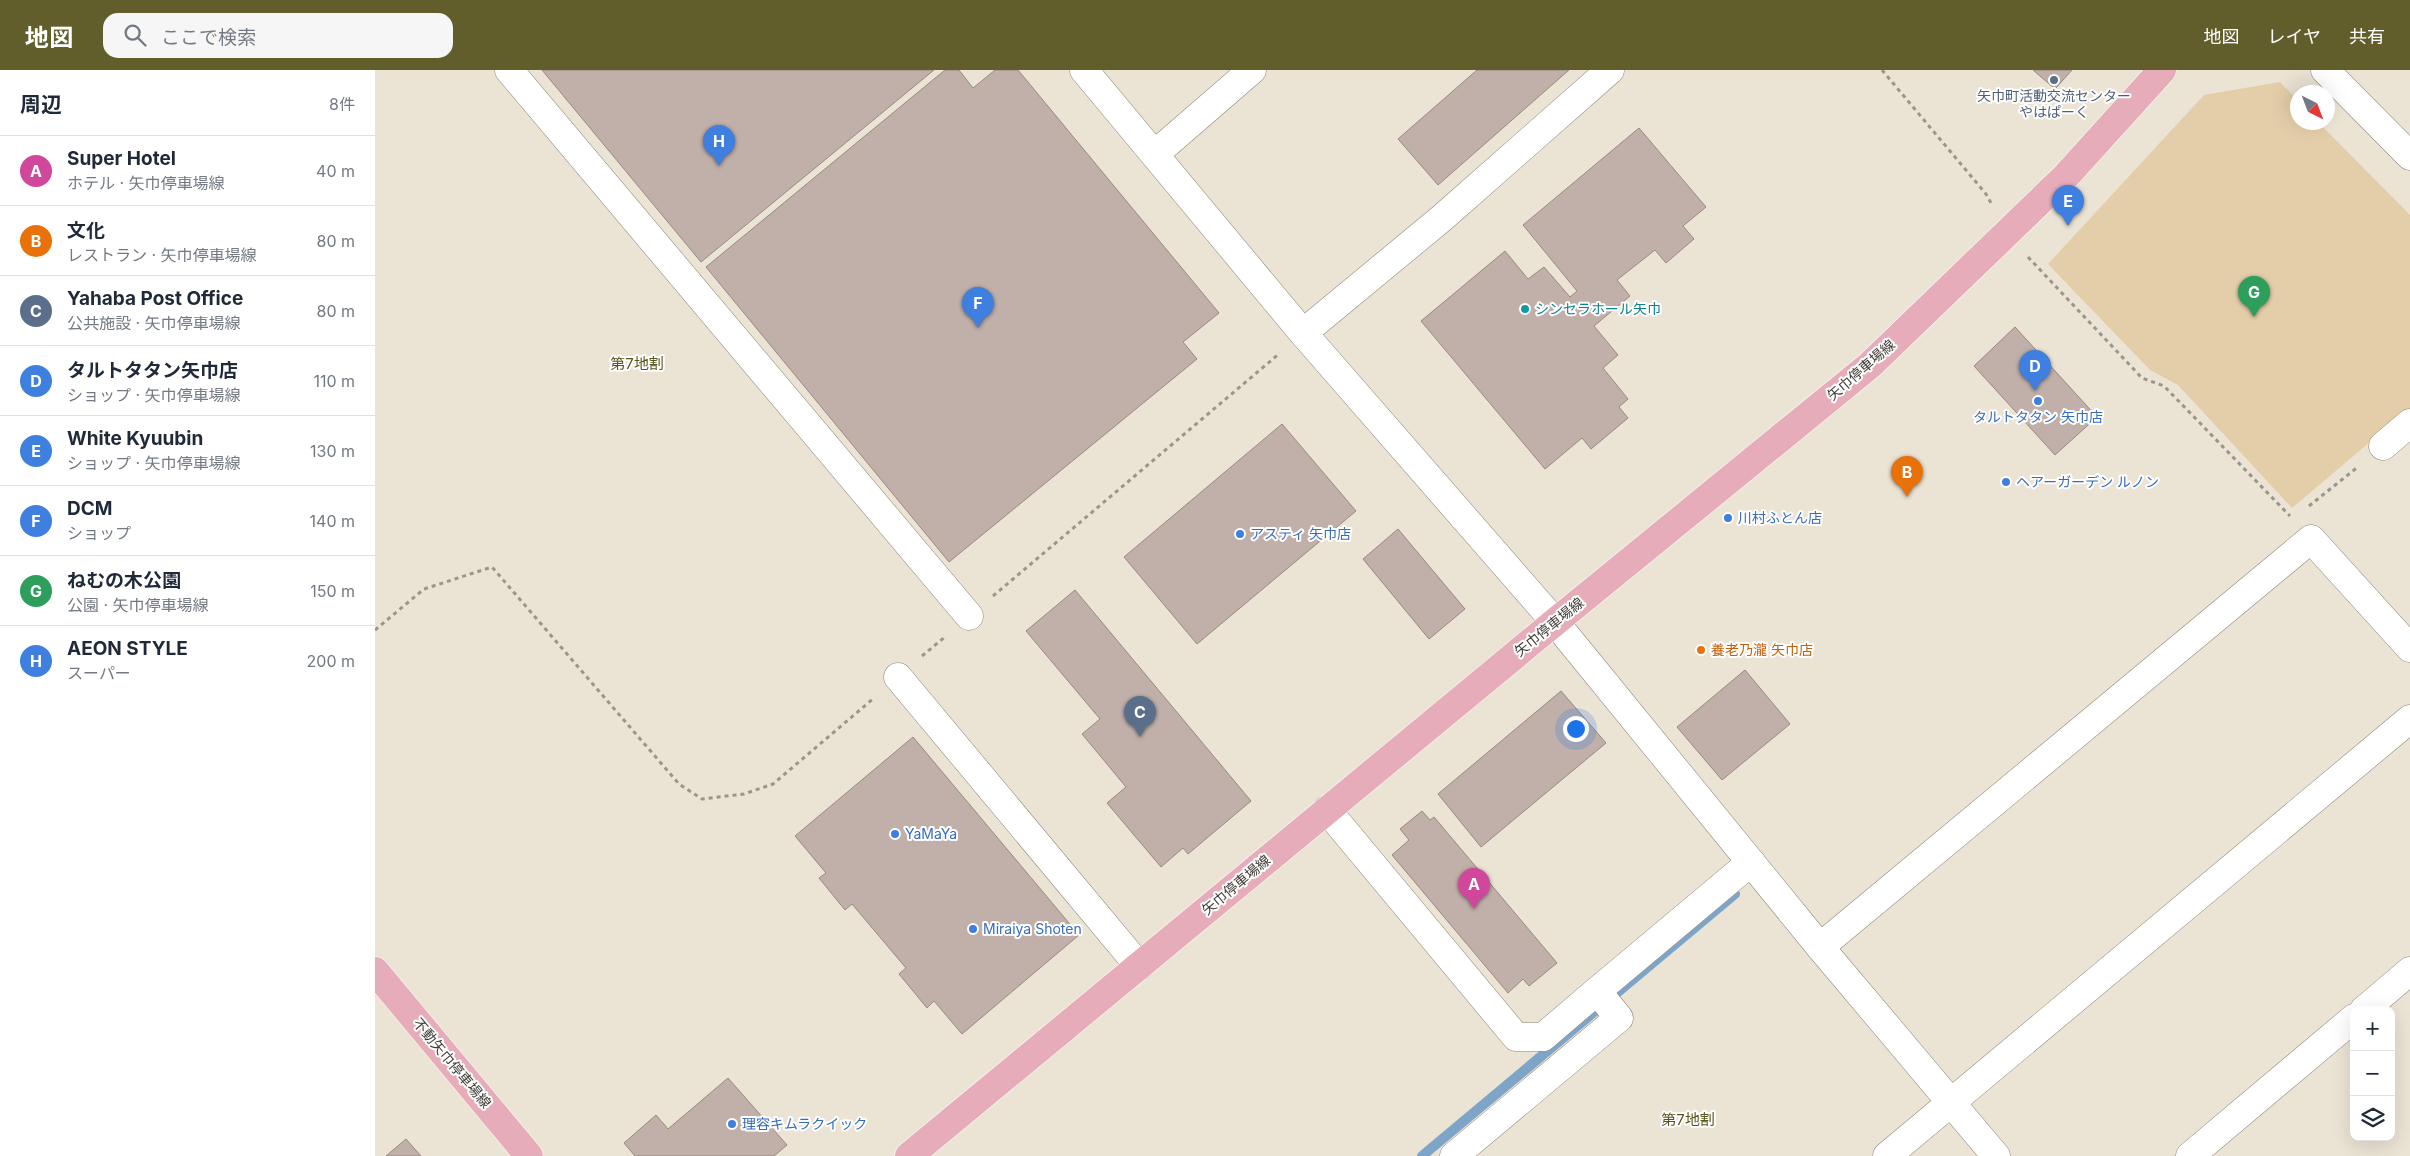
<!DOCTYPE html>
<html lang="ja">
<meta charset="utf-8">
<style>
body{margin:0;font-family:Inter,"Noto Sans JP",sans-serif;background:#f6f6f7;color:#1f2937}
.controls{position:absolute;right:15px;bottom:15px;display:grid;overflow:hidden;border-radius:10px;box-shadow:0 5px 20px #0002}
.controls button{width:45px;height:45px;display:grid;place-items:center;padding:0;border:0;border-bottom:1px solid #e0e1e3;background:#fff;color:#1f2937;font:25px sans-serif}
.compass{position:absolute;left:1915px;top:15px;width:45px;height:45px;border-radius:50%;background:#fff;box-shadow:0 5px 20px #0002;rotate:138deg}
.you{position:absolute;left:1200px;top:658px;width:18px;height:18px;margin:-12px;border:4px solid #fff;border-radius:50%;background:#1a73e8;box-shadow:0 0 0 8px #1a73e833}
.badge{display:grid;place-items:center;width:32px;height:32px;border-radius:50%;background:#615e2b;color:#fff;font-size:16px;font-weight:700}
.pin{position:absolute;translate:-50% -41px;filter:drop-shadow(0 1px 2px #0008)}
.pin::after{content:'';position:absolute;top:26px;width:18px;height:15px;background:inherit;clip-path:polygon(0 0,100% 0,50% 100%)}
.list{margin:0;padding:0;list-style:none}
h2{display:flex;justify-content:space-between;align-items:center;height:65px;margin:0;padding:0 20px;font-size:21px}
h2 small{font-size:16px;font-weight:400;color:#747a83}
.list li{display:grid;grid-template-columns:32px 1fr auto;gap:15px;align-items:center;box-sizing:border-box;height:70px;padding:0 20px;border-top:1px solid #e0e1e3}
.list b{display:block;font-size:19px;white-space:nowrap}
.list p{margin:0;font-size:16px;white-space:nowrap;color:#747a83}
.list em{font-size:16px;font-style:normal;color:#747a83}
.icon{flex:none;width:28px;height:28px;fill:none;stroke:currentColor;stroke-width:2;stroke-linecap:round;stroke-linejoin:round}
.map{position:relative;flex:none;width:2035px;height:1086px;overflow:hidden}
header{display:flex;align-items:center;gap:30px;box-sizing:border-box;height:70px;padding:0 25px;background:#615e2b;color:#fff}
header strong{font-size:24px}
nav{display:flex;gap:28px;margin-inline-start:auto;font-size:18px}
.search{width:350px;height:45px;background:#f6f6f7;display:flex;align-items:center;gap:12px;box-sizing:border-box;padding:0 18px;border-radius:15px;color:#747a83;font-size:19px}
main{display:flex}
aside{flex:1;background:#fff}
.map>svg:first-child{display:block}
</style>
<header>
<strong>地図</strong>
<div class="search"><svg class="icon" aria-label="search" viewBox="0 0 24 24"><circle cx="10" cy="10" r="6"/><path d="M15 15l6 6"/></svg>ここで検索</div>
<nav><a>地図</a><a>レイヤ</a><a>共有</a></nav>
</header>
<main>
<aside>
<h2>周辺<small>8件</small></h2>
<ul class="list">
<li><span class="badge" style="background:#d1479c">A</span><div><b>Super Hotel</b><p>ホテル · 矢巾停車場線</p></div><em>40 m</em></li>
<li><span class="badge" style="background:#e8710a">B</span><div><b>文化</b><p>レストラン · 矢巾停車場線</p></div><em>80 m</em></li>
<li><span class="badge" style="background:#5c6f8a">C</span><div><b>Yahaba Post Office</b><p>公共施設 · 矢巾停車場線</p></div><em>80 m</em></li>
<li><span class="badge" style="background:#3f7fe0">D</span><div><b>タルトタタン矢巾店</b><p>ショップ · 矢巾停車場線</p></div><em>110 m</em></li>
<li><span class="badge" style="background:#3f7fe0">E</span><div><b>White Kyuubin</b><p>ショップ · 矢巾停車場線</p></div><em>130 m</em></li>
<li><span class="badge" style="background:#3f7fe0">F</span><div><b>DCM</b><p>ショップ</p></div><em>140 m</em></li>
<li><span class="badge" style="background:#2e9e5b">G</span><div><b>ねむの木公園</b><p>公園 · 矢巾停車場線</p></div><em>150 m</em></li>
<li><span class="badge" style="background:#3f7fe0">H</span><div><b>AEON STYLE</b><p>スーパー</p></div><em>200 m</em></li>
</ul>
</aside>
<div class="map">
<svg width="2035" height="1086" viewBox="0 0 2035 1086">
<rect width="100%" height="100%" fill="#ebe3d4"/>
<polygon fill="#e3cea9" points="1905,12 1922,30 1922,52 1944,53 2035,145 2035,338 1917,438 1803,315 1775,300 1673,194 1829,25"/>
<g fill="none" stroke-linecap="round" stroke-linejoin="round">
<polyline stroke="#7ea5c7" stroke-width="10" points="1047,1086 1360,824"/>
</g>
<g fill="#c1b0aa" stroke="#988983">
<polygon points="167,0 559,0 326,192"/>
<polygon points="570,0 584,0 598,18 620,0 643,0 844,243 808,272 822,289 574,492 331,197"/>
<polygon points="1102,0 1194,0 1063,115 1023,69"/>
<polygon points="1658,0 1697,0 1680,19"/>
<polygon points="1264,58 1331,137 1308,156 1319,169 1291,193 1280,180 1242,210 1255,226 1219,256 1243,285 1228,298 1253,329 1244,337 1253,348 1216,379 1207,368 1170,399 1046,251 1130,181 1153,209 1169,197 1195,227 1202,221 1148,155"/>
<polygon points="1640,257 1722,347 1680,385 1599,296"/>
<polygon points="907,354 981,441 822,574 749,487"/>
<polygon points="1023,459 1090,539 1054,569 988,489"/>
<polygon points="700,520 876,731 813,784 808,778 786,797 732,733 751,717 707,664 725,649 651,561"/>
<polygon points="1370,600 1415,654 1347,710 1302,657"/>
<polygon points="1186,621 1231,673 1106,777 1063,724"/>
<polygon points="538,667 704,865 587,964 559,931 552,938 524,904 531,898 477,834 470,840 444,808 451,803 420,766"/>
<polygon points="1047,741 1055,750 1059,747 1182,893 1154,916 1148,909 1133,923 1017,785 1034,770 1025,759"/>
<polygon points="353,1008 412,1075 399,1086 260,1086 249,1073 281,1045 293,1059"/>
<polygon points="31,1069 46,1086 11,1086"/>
</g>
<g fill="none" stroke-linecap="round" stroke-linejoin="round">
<defs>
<g id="minor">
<polyline points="134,0 594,546"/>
<polyline points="709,0 928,263 1180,552 1445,877 1621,1086"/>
<polyline points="1950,0 2035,86"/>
<polyline points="780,84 877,0"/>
<polyline points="928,263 1067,148 1235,0"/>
<polyline points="2008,376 2035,353"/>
<polyline points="523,607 764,896"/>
<polyline points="952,740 1141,967 1168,967 1222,921"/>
<polyline points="1445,877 1936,469 2035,578"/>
<polyline points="1989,940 2035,901"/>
<polyline points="1079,1086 1244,948 1222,921 1376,792"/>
<polyline points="1512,1086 2035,649"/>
<polyline points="1815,1086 1979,948"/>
</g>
<g id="major">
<polyline points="0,901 154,1086"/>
<polyline points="534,1086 1180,552 1495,295 1691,106 1787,0"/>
</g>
</defs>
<use href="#minor" stroke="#8e8679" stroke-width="29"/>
<use href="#major" stroke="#fff" stroke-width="29"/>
<g stroke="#9b958a" stroke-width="3" stroke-dasharray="4 4" stroke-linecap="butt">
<polyline points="1507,0 1611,124 1616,133"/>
<polyline points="1653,187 1767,308 1789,316 1915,446"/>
<polyline points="1934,436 1984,396"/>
<polyline points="618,526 905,283"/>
<polyline points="0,560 49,519 117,497 304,714 327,729 369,724 398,714 499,628"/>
<polyline points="547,586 571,566"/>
</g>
<use href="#minor" stroke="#fff" stroke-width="28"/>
<use href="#major" stroke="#e6acb9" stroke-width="28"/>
</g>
<circle fill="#5c6f8a" stroke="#fff" stroke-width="2" cx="1679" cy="10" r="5"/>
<circle fill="#0f9aa8" stroke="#fff" stroke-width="2" cx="1150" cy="239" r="5"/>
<g fill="#3f7fe0" stroke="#fff" stroke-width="2">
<circle cx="1663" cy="331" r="5"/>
<circle cx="1631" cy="412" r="5"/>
<circle cx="1353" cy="448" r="5"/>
<circle cx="865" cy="464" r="5"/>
<circle cx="520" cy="764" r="5"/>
<circle cx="598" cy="859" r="5"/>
<circle cx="357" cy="1054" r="5"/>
</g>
<circle fill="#e8710a" stroke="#fff" stroke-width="2" cx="1326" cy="580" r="5"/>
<g text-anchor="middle" stroke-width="4" stroke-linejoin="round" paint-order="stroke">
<g font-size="14" fill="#4e5e75" stroke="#fff">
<text x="1679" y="31">矢巾町活動交流センター<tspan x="1679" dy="16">やはぱーく</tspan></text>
</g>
<g font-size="14" fill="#0d838f" stroke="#fff" text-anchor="start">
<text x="1160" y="244">シンセラホール矢巾</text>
</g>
<g font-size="14" fill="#3d3a34" stroke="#fff">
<text transform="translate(1486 300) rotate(-41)" y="5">矢巾停車場線</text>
<text transform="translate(1174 557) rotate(-39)" y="5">矢巾停車場線</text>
<text transform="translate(861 815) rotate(-40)" y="5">矢巾停車場線</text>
<text transform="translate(77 993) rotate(50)" y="5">不動矢巾停車場線</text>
</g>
<g font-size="14" fill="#366cbe" stroke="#fff" text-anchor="start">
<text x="1663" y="352" text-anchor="middle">タルトタタン 矢巾店</text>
<text x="1641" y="417">ヘアーガーデン ルノン</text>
<text x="1363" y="453">川村ふとん店</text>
<text x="875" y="469">アスティ 矢巾店</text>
<text x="530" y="769">YaMaYa</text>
<text x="608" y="864">Miraiya Shoten</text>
<text x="367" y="1059">理容キムラクイック</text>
</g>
<g font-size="14" fill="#c56008" stroke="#fff" text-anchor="start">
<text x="1336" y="585">養老乃瀧 矢巾店</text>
</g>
<g font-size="15" fill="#585518" stroke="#fff">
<text x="262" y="299">第7地割</text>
<text x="1313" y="1055">第7地割</text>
</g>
</g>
</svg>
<div class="controls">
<button>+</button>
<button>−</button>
<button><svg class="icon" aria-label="layers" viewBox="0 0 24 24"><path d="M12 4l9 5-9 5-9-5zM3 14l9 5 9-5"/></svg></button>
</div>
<svg class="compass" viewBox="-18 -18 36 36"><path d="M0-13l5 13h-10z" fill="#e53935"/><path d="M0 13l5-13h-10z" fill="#747a83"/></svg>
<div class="you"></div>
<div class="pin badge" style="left:1099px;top:839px;background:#d1479c">A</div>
<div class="pin badge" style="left:1532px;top:427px;background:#e8710a">B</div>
<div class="pin badge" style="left:765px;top:667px;background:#5c6f8a">C</div>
<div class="pin badge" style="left:1660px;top:321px;background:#3f7fe0">D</div>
<div class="pin badge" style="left:1693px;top:156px;background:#3f7fe0">E</div>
<div class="pin badge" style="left:603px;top:258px;background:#3f7fe0">F</div>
<div class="pin badge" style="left:1879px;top:247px;background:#2e9e5b">G</div>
<div class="pin badge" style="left:344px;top:96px;background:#3f7fe0">H</div>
</div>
</main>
